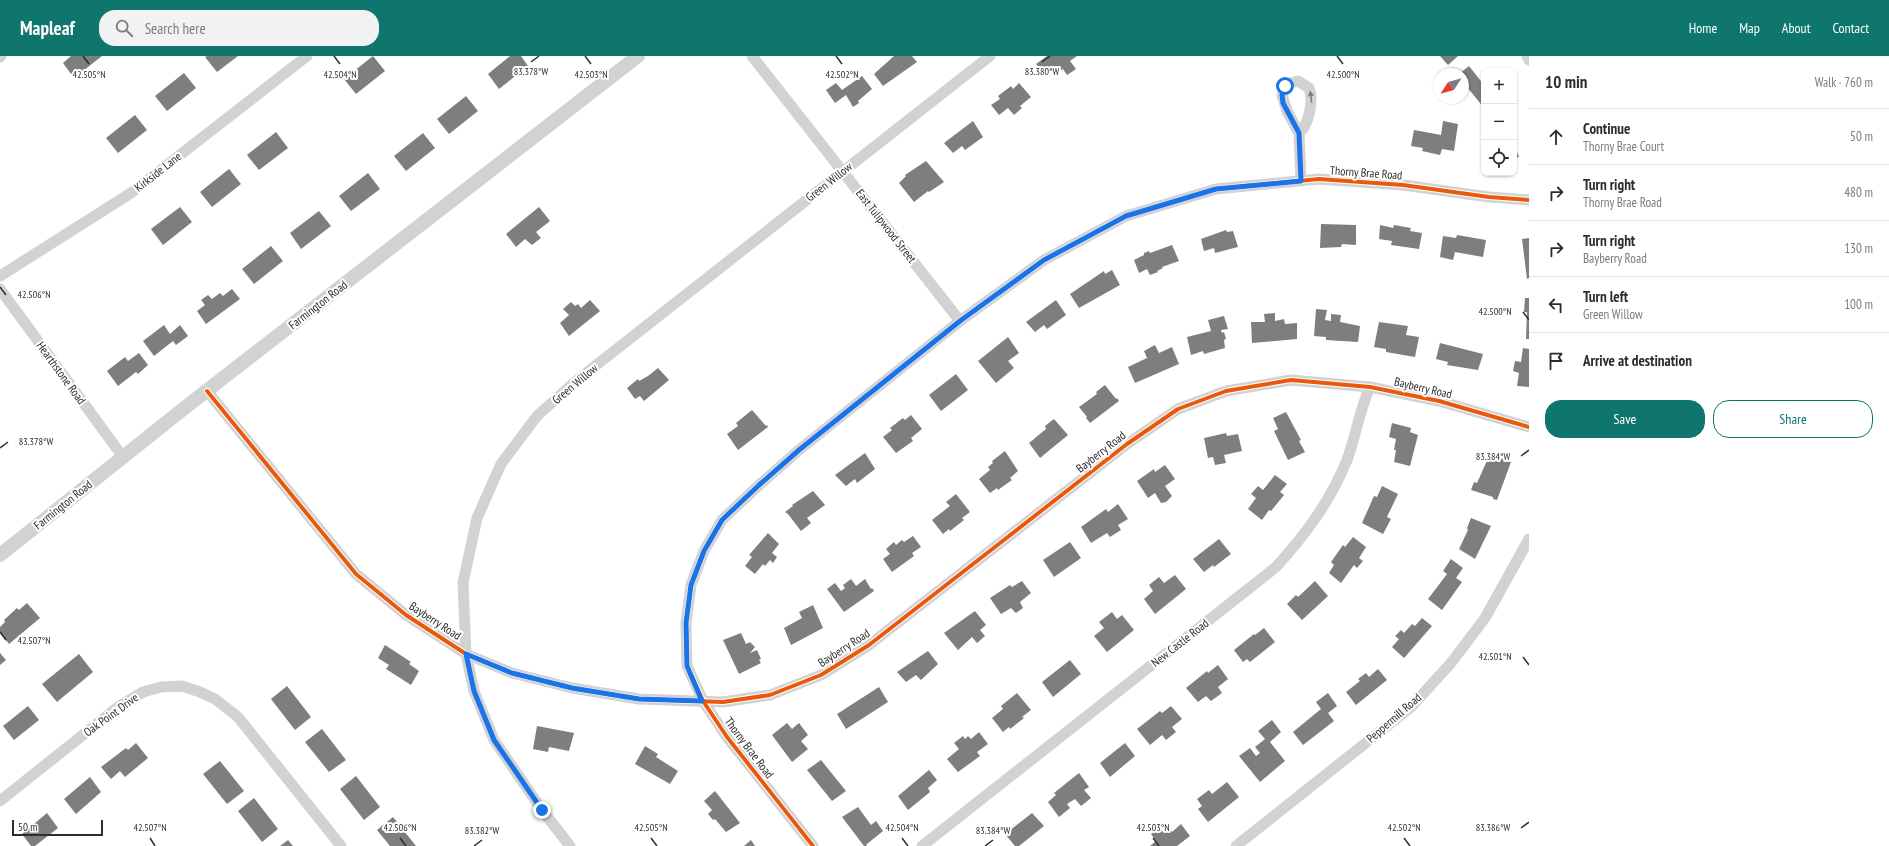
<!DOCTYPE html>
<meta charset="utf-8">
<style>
body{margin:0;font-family:"PT Sans Narrow",sans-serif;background:#f2f2f3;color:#2b2b33}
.controls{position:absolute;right:12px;top:12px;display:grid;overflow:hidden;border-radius:8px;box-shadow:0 1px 3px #0004}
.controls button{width:36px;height:36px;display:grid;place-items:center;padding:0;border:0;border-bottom:1px solid #e1e1e2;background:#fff;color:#2b2b33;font:20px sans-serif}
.compass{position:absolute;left:1433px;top:12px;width:36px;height:36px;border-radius:50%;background:#fff;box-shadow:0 1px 3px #0004;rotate:234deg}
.scale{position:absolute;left:12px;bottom:10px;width:91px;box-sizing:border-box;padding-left:4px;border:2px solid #2d2d2d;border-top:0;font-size:11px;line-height:14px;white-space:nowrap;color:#2d2d2d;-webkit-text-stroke:3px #fff;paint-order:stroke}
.stop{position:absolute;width:12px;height:12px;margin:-9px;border:3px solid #1a73e8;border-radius:50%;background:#fff}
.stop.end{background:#1a73e8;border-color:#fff;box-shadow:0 1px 4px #0008}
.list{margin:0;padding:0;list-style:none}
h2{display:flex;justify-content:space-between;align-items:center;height:52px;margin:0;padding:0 16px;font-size:17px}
h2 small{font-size:13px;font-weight:400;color:#7c7c81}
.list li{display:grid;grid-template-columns:26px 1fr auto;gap:12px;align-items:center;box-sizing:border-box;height:56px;padding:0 16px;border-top:1px solid #e1e1e2}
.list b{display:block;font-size:15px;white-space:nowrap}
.list p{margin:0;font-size:13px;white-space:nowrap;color:#7c7c81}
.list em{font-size:13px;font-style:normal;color:#7c7c81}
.actions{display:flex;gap:8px;padding:12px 16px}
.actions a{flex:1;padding:9px 0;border:1px solid #0f766e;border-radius:16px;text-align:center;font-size:14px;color:#0f766e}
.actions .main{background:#0f766e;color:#fff}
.icon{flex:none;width:22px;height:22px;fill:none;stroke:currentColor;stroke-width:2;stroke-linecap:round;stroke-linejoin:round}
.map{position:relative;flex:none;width:1529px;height:790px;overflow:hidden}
header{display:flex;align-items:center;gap:24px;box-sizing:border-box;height:56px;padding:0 20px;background:#0f766e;color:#fff}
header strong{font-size:19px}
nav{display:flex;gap:22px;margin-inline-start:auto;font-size:14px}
.search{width:280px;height:36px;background:#f2f2f3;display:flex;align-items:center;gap:10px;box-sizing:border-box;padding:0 14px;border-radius:16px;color:#7c7c81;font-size:15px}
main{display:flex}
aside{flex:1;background:#fff}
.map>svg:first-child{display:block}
</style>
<header>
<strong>Mapleaf</strong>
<div class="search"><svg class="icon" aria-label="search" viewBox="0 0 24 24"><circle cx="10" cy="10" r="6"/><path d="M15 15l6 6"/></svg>Search here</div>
<nav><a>Home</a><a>Map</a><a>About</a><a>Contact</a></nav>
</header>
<main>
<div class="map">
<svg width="1529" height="790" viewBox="0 0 1529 790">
<rect width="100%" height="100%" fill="#fff"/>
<g fill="#7e7e7e">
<polygon points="71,0 102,0 74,22 63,7"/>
<polygon points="207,0 238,0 217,16 205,1"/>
<polygon points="373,0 385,15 356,38 344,23"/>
<polygon points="510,0 521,0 528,10 499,33 488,18"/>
<polygon points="894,0 912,0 917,6 883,30 874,18"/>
<polygon points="1047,0 1077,0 1070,5 1076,13 1067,19 1063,13 1058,16 1054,11 1044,18 1036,8"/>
<polygon points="1440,0 1458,0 1448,9"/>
<polygon points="1469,10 1484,29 1484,52 1463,26 1463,18 1459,18"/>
<polygon points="184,17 196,32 167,55 155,40"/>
<polygon points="862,20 872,33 858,45 859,47 853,51 846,39 835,47 826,34 836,27 842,34"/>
<polygon points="1019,27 1031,41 1020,50 1022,52 1014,59 1008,52 999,59 991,49 1000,43 998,40 1011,30 1013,33"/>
<polygon points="466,40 478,55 449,78 437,63"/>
<polygon points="135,59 147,74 118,97 106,82"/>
<polygon points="973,65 983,81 965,94 962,90 953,97 944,87"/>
<polygon points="1443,65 1458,68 1454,95 1442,93 1440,99 1422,95 1423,92 1411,90 1414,74 1441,79"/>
<polygon points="276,76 288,92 259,114 247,99"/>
<polygon points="423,77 435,92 406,115 394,100"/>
<polygon points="1514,89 1519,101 1514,102"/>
<polygon points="926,105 944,126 929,136 928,135 914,146 899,127 906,120 905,119"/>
<polygon points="229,113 241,128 212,151 200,136"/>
<polygon points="368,117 380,133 351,155 339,140"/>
<polygon points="180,151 192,166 163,189 151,173"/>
<polygon points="539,151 550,165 536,176 541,182 532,189 525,183 516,191 506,178"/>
<polygon points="319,155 331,170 301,193 290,177"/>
<polygon points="1321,168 1356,169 1356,189 1342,188 1341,191 1320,192"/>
<polygon points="1380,169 1393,172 1394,169 1411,172 1410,175 1422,177 1419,193 1391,189 1392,185 1379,183"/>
<polygon points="1226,174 1227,176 1233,175 1238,191 1215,197 1214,192 1204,195 1201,183"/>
<polygon points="1457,179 1486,184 1483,201 1455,196 1453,204 1440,201 1443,180 1456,182"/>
<polygon points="1529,182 1529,222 1527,223 1522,183"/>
<polygon points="1172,189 1179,205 1162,211 1163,212 1157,215 1158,216 1150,219 1147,213 1139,217 1134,204 1144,199 1144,197 1149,195 1150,197"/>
<polygon points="271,190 283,205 254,228 242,213"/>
<polygon points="1112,214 1120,229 1079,252 1070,238 1104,215 1105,218"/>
<polygon points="232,233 240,243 206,268 197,255 205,249 201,244 208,239 212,243 220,237 223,240"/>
<polygon points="1525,242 1529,242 1529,283 1526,283 1527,256 1524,256"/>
<polygon points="590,244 600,255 569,280 560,267 569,259 563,253 571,246 575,250 578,248 581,252"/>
<polygon points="1056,244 1066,259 1047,273 1044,269 1035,276 1026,266"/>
<polygon points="1316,253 1327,254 1325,264 1331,265 1331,258 1341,259 1340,266 1360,270 1358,286 1326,284 1326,281 1314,280"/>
<polygon points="1275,257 1275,265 1284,263 1285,268 1297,267 1297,283 1252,287 1251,266 1265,266 1264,258"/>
<polygon points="1224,260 1228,273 1221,274 1222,277 1224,276 1226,283 1224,284 1225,292 1204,298 1203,295 1191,299 1187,281 1211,275 1208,264"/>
<polygon points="1379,266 1408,270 1406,279 1419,281 1415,301 1386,296 1386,293 1374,291"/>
<polygon points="164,269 170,278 180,269 188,280 176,289 173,285 154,300 143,285"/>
<polygon points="1008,281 1019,297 1008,305 1014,312 996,327 978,305"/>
<polygon points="1440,287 1483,298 1478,314 1447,309 1448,306 1436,303"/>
<polygon points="1155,289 1159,297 1172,291 1179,308 1135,327 1128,311 1147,302 1144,295"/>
<polygon points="1523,292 1529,293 1529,331 1517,330 1519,317 1513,315 1515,305 1521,306"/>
<polygon points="139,297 148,309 138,318 136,316 118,330 107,315 125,301 128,305"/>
<polygon points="658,312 669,324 644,345 640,340 635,343 627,332 638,323 639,325 648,320"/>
<polygon points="956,318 968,334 941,355 929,339"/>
<polygon points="1105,329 1116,343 1117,342 1119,345 1090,367 1086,362 1087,361 1079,351 1097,338 1096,336"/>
<polygon points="752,354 766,370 767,369 768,371 738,394 727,378 738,370 736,367"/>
<polygon points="1286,356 1301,384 1299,385 1305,396 1288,404 1274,375 1278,373 1273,362"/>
<polygon points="911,359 922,373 911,382 913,385 896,397 883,381 892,374 890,372 903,362 905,364"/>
<polygon points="1054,363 1068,379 1040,402 1029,387 1046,373 1045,370"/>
<polygon points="1392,367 1411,372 1410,376 1418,379 1410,410 1394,406 1396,394 1394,394 1396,383 1389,381"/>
<polygon points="1226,377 1227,380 1238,378 1242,395 1224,399 1226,407 1215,409 1213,401 1208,402 1204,382"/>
<polygon points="1005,395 1018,415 1010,422 1012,424 998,434 997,432 990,437 979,423 990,414 988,411 993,407 992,405"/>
<polygon points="865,397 875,413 857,427 855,423 846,430 835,419"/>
<polygon points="1490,398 1511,406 1497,444 1493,443 1493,441 1471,434 1474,426 1477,427"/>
<polygon points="1165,409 1175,423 1165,430 1172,440 1166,446 1161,447 1155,437 1148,442 1137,425 1154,413 1155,416"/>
<polygon points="1275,419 1287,428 1280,436 1284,439 1271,455 1269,454 1262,464 1248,453 1256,442 1251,438 1258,430 1263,434"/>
<polygon points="1382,430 1398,438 1387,461 1391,463 1383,478 1362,467 1374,440 1377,441"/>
<polygon points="813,435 825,449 807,462 811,467 801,475 788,458 785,456 793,450 792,449"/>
<polygon points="956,438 970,456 962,462 964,464 950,475 949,473 943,478 932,464 950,450 946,446"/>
<polygon points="1118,448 1128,463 1118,469 1121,474 1110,481 1107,477 1091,487 1081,471 1106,453 1108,456"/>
<polygon points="1471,462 1491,470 1475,503 1459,493 1468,474 1467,472"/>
<polygon points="768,477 779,488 772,497 777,501 773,507 770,504 765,510 763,508 755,518 745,510 752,501 749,499"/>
<polygon points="913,480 921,491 912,497 914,500 892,516 883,503 890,498 886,493 894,486 896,489 902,484 904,486"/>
<polygon points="1353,481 1366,491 1359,502 1363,505 1357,512 1354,509 1341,527 1329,517 1334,509 1331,506 1343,489 1345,491"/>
<polygon points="1219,483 1231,498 1214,511 1213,509 1204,516 1193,503"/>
<polygon points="1070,486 1081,502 1054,521 1043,504"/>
<polygon points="1451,503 1463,512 1456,522 1462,526 1442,554 1428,543 1447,518 1443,515"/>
<polygon points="1175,519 1186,533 1155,558 1144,543 1153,535 1149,529 1159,521 1164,527"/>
<polygon points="851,523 856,530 865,523 871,533 872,532 874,535 844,556 827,533 835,527 841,535 845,532 843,529"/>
<polygon points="1022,525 1031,537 1020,546 1023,552 1016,557 1011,552 1001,558 990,542 1010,529 1012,531"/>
<polygon points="1315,525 1328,540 1302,564 1287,548 1296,539 1298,541"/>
<polygon points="27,547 40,562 9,588 0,577 0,571 5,566 4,564 17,552 19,554"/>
<polygon points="813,549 823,572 791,589 784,572 802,562 799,556"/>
<polygon points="975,555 986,569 980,574 985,580 977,587 972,581 958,594 944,577"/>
<polygon points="1112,556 1117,563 1122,559 1134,574 1107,596 1094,580 1104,572 1099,566"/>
<polygon points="1422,562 1432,570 1404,602 1392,591 1399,583 1395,580 1401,574 1404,577 1412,568 1415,570"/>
<polygon points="1264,572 1275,586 1250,606 1247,603 1243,606 1234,594 1254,578 1255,579"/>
<polygon points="741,577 746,588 750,586 755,591 750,597 757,594 761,603 759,604 761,607 739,618 723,584"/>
<polygon points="385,589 411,606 409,608 419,615 411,629 386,613 389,609 378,602"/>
<polygon points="928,595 938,608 921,624 916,619 906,626 897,616"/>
<polygon points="0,597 6,604 0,609"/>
<polygon points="79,598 93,616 57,646 42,628"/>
<polygon points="1070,604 1081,618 1053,641 1042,626"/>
<polygon points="1218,609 1228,623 1218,631 1222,637 1211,645 1206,640 1198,646 1186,632 1207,615 1208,617"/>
<polygon points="1378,613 1387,624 1356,649 1346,636 1360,625 1358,623 1366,617 1369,621"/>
<polygon points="287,630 311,661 295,674 271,643"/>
<polygon points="879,631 888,646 846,673 837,658"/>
<polygon points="1017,637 1031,654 1022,661 1024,662 1010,673 1009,671 1003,676 992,662 1003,653 1001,650"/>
<polygon points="1328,637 1337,650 1328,657 1334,665 1303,689 1293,676 1321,653 1316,646"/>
<polygon points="28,650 39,664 14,684 3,670"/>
<polygon points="1171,650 1182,663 1172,671 1176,676 1166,684 1162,679 1150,689 1137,673 1160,655 1162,657"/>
<polygon points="1272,664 1281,676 1270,686 1285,705 1260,726 1239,700 1250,692 1256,700 1260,697 1255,691 1265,683 1258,675"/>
<polygon points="787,667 792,673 799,667 808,679 801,685 808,693 792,706 772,679"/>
<polygon points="537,670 574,677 569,695 549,691 548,696 533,693"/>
<polygon points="322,673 346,704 329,716 305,686"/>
<polygon points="979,676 988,688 977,696 980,700 958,716 947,703 959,693 954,687 963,680 965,683 968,680 971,683"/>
<polygon points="136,687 148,702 125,721 120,715 111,723 101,711 126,692 128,694"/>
<polygon points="1125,687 1135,700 1110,721 1100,707"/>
<polygon points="645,690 658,698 656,701 678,715 670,728 635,708"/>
<polygon points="821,704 846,735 832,745 807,714"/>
<polygon points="220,705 244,735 227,748 203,718"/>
<polygon points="929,714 937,724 928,732 930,736 908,754 898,740"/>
<polygon points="1079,717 1089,731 1084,734 1091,742 1081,750 1075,743 1067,748 1070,752 1059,761 1048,746 1056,739 1054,737"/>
<polygon points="356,720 380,751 364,764 340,733"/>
<polygon points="90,721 101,736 76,758 64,743"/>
<polygon points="1227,726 1239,741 1208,766 1198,753 1202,750 1197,743 1209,734 1212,738"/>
<polygon points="715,735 740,767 726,776 715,763 713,764 708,758 712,754 704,745"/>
<polygon points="254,742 278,773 262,786 238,755"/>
<polygon points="858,751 871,769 876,765 883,775 867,788 866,790 864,790 842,761"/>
<polygon points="47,757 58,772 35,790 31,790 22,778"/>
<polygon points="1032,757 1044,770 1019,790 1015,790 1005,778"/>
<polygon points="393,761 416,790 390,790 377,774"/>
<polygon points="1181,768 1190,780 1177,790 1150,790 1156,785 1151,778 1159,772 1163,776 1169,771 1172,776"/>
<polygon points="288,784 293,790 280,790"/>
<polygon points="751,784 755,790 744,790"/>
</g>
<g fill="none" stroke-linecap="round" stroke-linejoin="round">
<g stroke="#d2d2d2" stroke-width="11">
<polyline points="752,0 960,265"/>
<polyline points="1527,0 1529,4"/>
<polyline points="0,1 1,0"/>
<path d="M1299 77C1309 69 1314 44 1309 32L1298 25 1287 28 1282 39 1287 55 1299 77 1301 125"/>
<polyline points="0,220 131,137 307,0"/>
<polyline points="0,233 123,401"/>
<polyline points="207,335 356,518 406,559 466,598 512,617 572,632 639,643 723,646 770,639 821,619 869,589 1127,388 1178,353 1226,335 1291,324 1370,331 1439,345 1529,371"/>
<polyline points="0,745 118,651 143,636 161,631 182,630 200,636 215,643 238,661 341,790"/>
<polyline points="570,790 542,754 494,684 474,635 466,598 463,527 477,462 501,408 537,360 576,325 990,0"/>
<polyline points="813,790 727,681 703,645 687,610 686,567 691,529 704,495 722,464 758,430 799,394 960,265 1044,204 1126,160 1216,133 1319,123 1403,129 1489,141 1529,144"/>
<path d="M922 790 1276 511C1305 479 1330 446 1347 404 1356 380 1359 355 1370 331"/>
<polyline points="1236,790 1411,651 1451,607 1485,562 1529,483"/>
</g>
<polyline stroke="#d2d2d2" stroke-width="14" points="0,499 187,350 638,0"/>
<defs>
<g id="cycleway">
<polyline points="207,335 356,518 406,559 466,598 512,617 572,632 639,643 723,646 770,639 821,619 869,589 1127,388 1178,353 1226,335 1291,324 1370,331 1439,345 1529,371"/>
<polyline points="813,790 727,681 703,645 687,610 686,567 691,529 704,495 722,464 758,430 799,394 960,265 1044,204 1126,160 1216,133 1319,123 1403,129 1489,141 1529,144"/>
</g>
</defs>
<use href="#cycleway" stroke="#fff" stroke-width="6"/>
<use href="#cycleway" stroke="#e8590c" stroke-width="4"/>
</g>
<defs><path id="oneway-solid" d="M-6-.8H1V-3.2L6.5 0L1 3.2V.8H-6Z"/></defs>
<use fill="#808080" href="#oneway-solid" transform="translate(1311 41) rotate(-97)"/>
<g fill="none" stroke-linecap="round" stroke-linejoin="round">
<polyline stroke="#1a73e8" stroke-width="5" points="542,754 494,684 474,635 466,598 512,617 572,632 639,643 702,645 687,610 686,567 691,529 704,495 722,464 758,430 799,394 960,265 1044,204 1126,160 1216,133 1301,125 1299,77 1283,47 1282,39 1285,30"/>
</g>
<path fill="none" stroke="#2d2d2d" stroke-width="1.5" d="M83 0 89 8M334 0 340 8M585 0 591 8M836 0 842 8M1337 0 1343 8M531 6 539 0M1042 6 1050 0M0 231 6 239M1523 256 1529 264M0 392 8 386M1521 400 1529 394M0 576 6 584M1523 601 1529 609M1521 772 1529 766M150 782 155 790M400 782 406 790M651 782 657 790M902 782 908 790M1153 782 1159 790M1404 782 1410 790M474 790 482 784M985 790 993 784"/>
<g text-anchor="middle" stroke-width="4" stroke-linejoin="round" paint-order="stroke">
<g font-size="12" fill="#2d2d2d" stroke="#fff">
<text transform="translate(158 116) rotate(-38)" y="4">Kirkside Lane</text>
<text transform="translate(1366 117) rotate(4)" y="4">Thorny Brae Road</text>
<text transform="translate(829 126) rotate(-38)" y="4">Green Willow</text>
<text transform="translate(886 170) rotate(52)" y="4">East Tulipwood Street</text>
<text transform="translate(318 249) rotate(-38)" y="4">Farmington Road</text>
<text transform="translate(61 317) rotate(54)" y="4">Hearthstone Road</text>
<text transform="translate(575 328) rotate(-40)" y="4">Green Willow</text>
<text transform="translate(1423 332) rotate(13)" y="4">Bayberry Road</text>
<text transform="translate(1101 396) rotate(-38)" y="4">Bayberry Road</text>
<text transform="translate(63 449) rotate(-39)" y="4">Farmington Road</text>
<text transform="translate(435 565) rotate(33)" y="4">Bayberry Road</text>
<text transform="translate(1180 587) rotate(-38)" y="4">New Castle Road</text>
<text transform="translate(844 592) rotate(-33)" y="4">Bayberry Road</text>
<text transform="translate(111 659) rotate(-36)" y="4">Oak Point Drive</text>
<text transform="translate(1394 662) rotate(-41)" y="4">Peppermill Road</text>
<text transform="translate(749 692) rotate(53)" y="4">Thorny Brae Road</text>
</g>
</g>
<g font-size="10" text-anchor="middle" fill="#2d2d2d" stroke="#fff" stroke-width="4" stroke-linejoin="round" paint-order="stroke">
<text x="531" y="19">83.378°W</text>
<text x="1042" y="19">83.380°W</text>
<text x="89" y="22">42.505°N</text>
<text x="340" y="22">42.504°N</text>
<text x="591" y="22">42.503°N</text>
<text x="842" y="22">42.502°N</text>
<text x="1343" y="22">42.500°N</text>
<text x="34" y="242">42.506°N</text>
<text x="1495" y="259">42.500°N</text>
<text x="36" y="389">83.378°W</text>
<text x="1493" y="404">83.384°W</text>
<text x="34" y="588">42.507°N</text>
<text x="1495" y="604">42.501°N</text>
<text x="1493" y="775">83.386°W</text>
<text x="150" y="775">42.507°N</text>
<text x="400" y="775">42.506°N</text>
<text x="651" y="775">42.505°N</text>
<text x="902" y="775">42.504°N</text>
<text x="1153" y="775">42.503°N</text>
<text x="1404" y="775">42.502°N</text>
<text x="482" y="778">83.382°W</text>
<text x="993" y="778">83.384°W</text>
</g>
</svg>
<div class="controls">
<button>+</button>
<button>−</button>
<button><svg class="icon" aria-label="locate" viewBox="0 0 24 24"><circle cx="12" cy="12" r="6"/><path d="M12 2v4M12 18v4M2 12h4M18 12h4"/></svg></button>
</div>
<svg class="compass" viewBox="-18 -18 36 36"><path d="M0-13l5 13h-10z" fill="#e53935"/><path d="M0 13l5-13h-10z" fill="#7c7c81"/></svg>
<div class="scale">50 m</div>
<div class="stop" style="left:1285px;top:30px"></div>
<div class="stop end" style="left:542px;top:754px"></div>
</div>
<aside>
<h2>10 min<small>Walk · 760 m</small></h2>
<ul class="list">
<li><svg class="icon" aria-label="ahead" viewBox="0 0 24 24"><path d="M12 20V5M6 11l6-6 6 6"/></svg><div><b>Continue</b><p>Thorny Brae Court</p></div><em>50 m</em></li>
<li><svg class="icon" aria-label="right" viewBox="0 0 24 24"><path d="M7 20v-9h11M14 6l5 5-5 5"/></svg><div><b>Turn right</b><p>Thorny Brae Road</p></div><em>480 m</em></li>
<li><svg class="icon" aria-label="right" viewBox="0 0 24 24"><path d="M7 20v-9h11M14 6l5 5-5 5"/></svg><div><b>Turn right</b><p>Bayberry Road</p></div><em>130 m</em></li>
<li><svg class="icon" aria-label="left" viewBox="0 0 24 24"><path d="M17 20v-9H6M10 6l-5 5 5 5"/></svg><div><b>Turn left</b><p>Green Willow</p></div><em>100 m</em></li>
<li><svg class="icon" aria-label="arrive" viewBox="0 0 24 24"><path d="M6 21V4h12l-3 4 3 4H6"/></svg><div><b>Arrive at destination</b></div></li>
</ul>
<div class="actions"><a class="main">Save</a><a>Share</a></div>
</aside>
</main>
